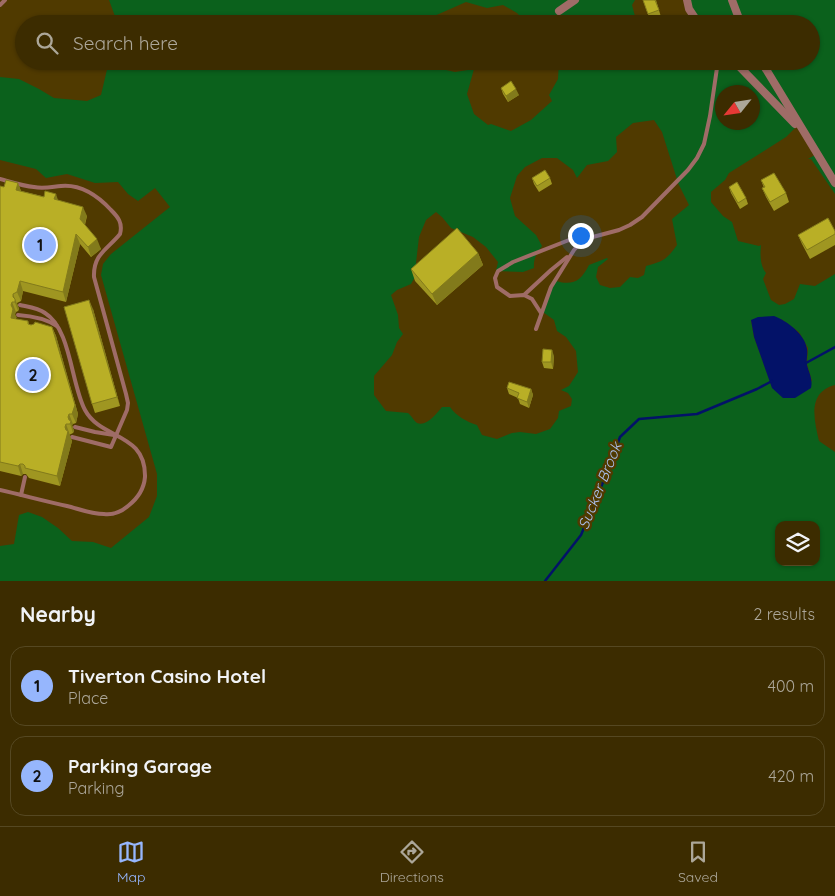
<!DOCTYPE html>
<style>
body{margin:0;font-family:Quicksand,sans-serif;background:#43340a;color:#f1f3f6}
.controls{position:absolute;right:15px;bottom:15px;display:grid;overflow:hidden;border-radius:10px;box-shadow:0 1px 4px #0004}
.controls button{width:45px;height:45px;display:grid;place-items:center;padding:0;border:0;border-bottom:1px solid #554822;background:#3c2c00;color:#f1f3f6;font:25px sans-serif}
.compass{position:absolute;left:715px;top:85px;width:45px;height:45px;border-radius:50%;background:#3c2c00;box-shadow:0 1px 4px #0004;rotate:240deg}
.you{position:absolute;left:580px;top:235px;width:18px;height:18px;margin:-12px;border:4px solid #fff;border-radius:50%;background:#1a73e8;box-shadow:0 0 0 8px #1a73e833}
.badge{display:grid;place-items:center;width:32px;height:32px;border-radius:50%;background:#96b6fd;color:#111;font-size:16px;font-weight:700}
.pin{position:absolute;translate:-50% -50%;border:2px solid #fff;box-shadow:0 1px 5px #0006}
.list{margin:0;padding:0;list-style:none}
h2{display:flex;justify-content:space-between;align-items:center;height:65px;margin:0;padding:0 20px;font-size:21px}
h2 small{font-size:16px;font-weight:400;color:#aca799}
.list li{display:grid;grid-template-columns:32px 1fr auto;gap:15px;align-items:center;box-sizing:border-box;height:80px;margin:0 10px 10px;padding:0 10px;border:1px solid #554822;border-radius:15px}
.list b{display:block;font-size:19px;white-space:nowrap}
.list p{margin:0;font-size:16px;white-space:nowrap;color:#aca799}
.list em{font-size:16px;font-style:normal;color:#aca799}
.icon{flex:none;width:28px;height:28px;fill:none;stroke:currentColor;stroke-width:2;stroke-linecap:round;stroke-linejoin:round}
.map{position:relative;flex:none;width:835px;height:581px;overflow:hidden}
.search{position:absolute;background:#3c2c00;box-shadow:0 1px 4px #0004;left:15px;right:15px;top:15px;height:55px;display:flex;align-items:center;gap:12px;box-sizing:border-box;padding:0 18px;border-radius:28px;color:#aca799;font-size:19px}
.sheet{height:245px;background:#3c2c00}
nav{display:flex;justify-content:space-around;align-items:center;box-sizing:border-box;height:70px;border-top:1px solid #554822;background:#3c2c00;font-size:14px;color:#aca799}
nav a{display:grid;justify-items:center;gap:2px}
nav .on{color:#96b6fd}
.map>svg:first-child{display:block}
</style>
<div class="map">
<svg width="835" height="581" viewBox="0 0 835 581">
<rect width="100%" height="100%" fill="#503a00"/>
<g fill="#0b611c" fill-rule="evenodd">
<polygon points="109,0 635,0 632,5 637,24 528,24 517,13 503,5 487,8 466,2 432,17 429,24 116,24 116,19"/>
<path d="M686 0H835V194L811 159H808L815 155 797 126 786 137 729 173 725 180 711 192V202L723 216 732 222 738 241 759 246 761 245C760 254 760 266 766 273L763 279 771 300 779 305 785 304 794 299 800 284 815 286 835 274V385C807 392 814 420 819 441L835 452V581H0V546L14 544 19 515 28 512 42 517 58 528 72 541 93 542 111 548 149 517 157 496V474L101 275 103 264 111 254 170 207 155 188 138 201 128 194 118 182 95 183 67 174 46 178 36 169 0 160V77L19 79 39 89 54 98 87 101 101 95 109 61H433L437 68 455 72 474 69 467 94 474 114 488 125 491 124 511 131 531 120 552 101 549 95 558 79 559 61H811V24H697ZM722 92H752V122H722ZM654 120 662 132 676 176 678 183 689 205 672 219 677 245C666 260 664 261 646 266L644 275 638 278 630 277 620 287 610 288 600 285 596 277 598 267 608 259 607 258 589 265C581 281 573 286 556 281L555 284 550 291 543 312 554 320 557 331 566 337 576 351 578 372 569 386 561 390 568 393 572 399 571 406 559 411 558 418 550 429 536 434 520 432 512 433 497 439 482 435 477 425C467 422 456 416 450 407H442C437 413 427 427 417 423 414 421 411 415 408 413L386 411 374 395V376L392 355 397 342 403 334 399 328 398 315 391 295 397 290 411 284 417 273 420 271 416 263 419 237 426 220 436 212 442 217 451 228 473 237 486 247 498 262 496 271 523 272 534 268C533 259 537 253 542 246L536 235 515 216 510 198 517 176 525 167 542 158H557L573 170 577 178 587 165 608 161 617 152 616 137 633 123ZM781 319 799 332 808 348 807 364 812 381 772 387 754 337 751 320ZM779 525H816V562H779Z"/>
</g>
<path fill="#031268" d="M774 316C787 321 805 334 807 349 808 354 806 359 807 365 809 373 813 379 811 388L795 398H783L772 388 754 337 751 320 758 317Z"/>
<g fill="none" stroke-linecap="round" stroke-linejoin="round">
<g stroke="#031268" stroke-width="2.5">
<polyline points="806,363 835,347"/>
<polyline points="545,581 581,535 606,475 620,437 639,419 697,414 757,389 772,381"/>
</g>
<g stroke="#9f6c67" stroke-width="4">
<polyline points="0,5 5,0"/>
<path d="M0 179C11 182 23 186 34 187 43 189 51 187 61 186 82 184 98 196 111 210 118 217 123 223 120 234 108 249 93 254 94 277L126 394 128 403 127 410 111 447 72 437"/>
<polyline points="524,295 551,270 567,257"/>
<polyline points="541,313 532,299 524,295 510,296 497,287 495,278 498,271 513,262 569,240 582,241"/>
<path d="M18 315C32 316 45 318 57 326"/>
<polyline points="536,329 551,287 574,250 582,241 589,238 619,230 630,225 642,217 688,170 697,158 704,144 710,116 718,61"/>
<polyline points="75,427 95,432 114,435"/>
<path d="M0 490C22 495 44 501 67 506 79 509 91 514 104 514 113 515 121 512 128 506 137 499 144 489 145 477 146 432 101 440 85 410 71 384 71 329 45 313 38 308 29 307 20 305"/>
<polyline points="21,495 25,477"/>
</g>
<g stroke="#9f6c67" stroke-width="8">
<polyline points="687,0 689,9 699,24"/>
<polyline points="732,0 741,24"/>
<polyline points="559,11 575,0"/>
<polyline points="734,61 795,124"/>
<polyline points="761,61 835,183"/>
</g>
</g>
<g fill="#9f9621">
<polygon points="643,0 656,0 661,17 650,20"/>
<polygon points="501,88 519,95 508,102 503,94"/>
<polygon points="532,178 550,178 552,184 539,192 534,184"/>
<polygon points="761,180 786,193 789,202 774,211 766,197 762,188 764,188"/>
<polygon points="18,183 21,191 58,200 87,216 85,225 101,249 91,257 80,244 66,302 23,291 21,301 17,303 19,309 18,311 16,312 15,314 16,319 28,321 29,324 31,325 52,327 56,336 78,414 76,423 73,424 72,425 74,431 73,433 69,435 72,441 60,486 29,478 26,474 23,474 21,476 0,471 0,186 4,187"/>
<polygon points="729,187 746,198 748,204 740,209 731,193"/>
<polygon points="835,231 835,245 810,259 802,244 798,235"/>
<polygon points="478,253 483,265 437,305 415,281 411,269"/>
<polygon points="93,309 120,406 95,413 92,404"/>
<polygon points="554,356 553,369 544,368 542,362"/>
<polygon points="507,388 531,389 533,395 529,408 520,404 518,398 509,394"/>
</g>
<g fill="#827a1b">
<polygon points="516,89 519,95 508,102 506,96"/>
<polygon points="18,183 21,192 16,190"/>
<polygon points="56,194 59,203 54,199"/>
<polygon points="83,207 87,216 83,229 80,219"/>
<polygon points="76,234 80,244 66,302 63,292"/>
<polygon points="97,239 101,249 91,257 88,247"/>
<polygon points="478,253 483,265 437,305 432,294"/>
<polygon points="20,281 23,291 21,301 17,292"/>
<polygon points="13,294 19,309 18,311 13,297"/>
<polygon points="89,300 93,309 120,406 117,397"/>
<polygon points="12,302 16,312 15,314 17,318 11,318 11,305"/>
<polygon points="52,327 56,336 78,414 76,423 72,414"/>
<polygon points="552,350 554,356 553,369 551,362"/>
<polygon points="531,389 533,395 529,408 527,402"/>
<polygon points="69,414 73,424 72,425 74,431 73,433 68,417"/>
<polygon points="66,424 72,441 60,486 57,476 65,427"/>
<polygon points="20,464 23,474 21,476 18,466"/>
</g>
<g fill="#b9af26" stroke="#827a1b">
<polygon points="643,0 655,0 659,10 648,14"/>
<polygon points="671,20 673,24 665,24"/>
<polygon points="511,81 516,89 506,96 501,88"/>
<polygon points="545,170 550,178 537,186 532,178"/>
<polygon points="774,173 786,193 770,202 762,188 765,187 761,180"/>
<polygon points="6,180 18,183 16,190 44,197 45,191 56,194 54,199 83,207 80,219 97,239 88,247 76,234 63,292 20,281 17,292 13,294 13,297 15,299 15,302 12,302 11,305 13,309 11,318 28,321 28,324 31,325 34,324 35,322 52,327 75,405 72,414 69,414 68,417 69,420 71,421 70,424 66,424 65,427 66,430 68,431 57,476 25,468 25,466 23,464 20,464 18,466 0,462 0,186 4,187"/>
<polygon points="737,182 746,198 738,203 729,187"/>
<polygon points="828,218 835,231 835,234 807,250 798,235"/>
<polygon points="457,228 478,253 432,294 411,269"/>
<polygon points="89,300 117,397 92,404 64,307"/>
<polygon points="543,349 552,350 551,362 542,362"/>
<polygon points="509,382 531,389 527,402 517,398 519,393 507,388"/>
</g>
<g text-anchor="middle" stroke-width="5" stroke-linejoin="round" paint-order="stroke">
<g font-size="15" font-style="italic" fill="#acc2f1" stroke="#503a00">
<text transform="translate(600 486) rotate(-68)" y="5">Sucker Brook</text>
</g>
</g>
</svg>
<div class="controls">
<button><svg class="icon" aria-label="layers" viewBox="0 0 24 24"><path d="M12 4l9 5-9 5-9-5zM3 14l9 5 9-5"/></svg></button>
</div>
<svg class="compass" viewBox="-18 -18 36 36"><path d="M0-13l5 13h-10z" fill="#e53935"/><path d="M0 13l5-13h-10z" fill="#aca799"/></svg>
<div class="you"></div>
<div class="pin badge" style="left:40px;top:245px">1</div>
<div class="pin badge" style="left:33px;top:375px">2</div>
<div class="search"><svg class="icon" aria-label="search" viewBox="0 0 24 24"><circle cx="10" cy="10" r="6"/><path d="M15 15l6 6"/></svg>Search here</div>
</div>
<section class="sheet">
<h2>Nearby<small>2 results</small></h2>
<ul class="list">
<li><span class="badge">1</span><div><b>Tiverton Casino Hotel</b><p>Place</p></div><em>400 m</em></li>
<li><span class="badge">2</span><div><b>Parking Garage</b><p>Parking</p></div><em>420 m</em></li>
</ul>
</section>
<nav>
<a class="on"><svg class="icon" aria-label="map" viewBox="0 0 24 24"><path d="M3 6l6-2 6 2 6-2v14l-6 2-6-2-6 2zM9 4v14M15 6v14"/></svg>Map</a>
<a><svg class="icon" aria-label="directions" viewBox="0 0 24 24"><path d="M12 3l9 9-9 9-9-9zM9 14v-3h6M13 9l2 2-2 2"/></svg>Directions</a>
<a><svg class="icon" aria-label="saved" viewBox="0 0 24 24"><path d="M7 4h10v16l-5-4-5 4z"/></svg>Saved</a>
</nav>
